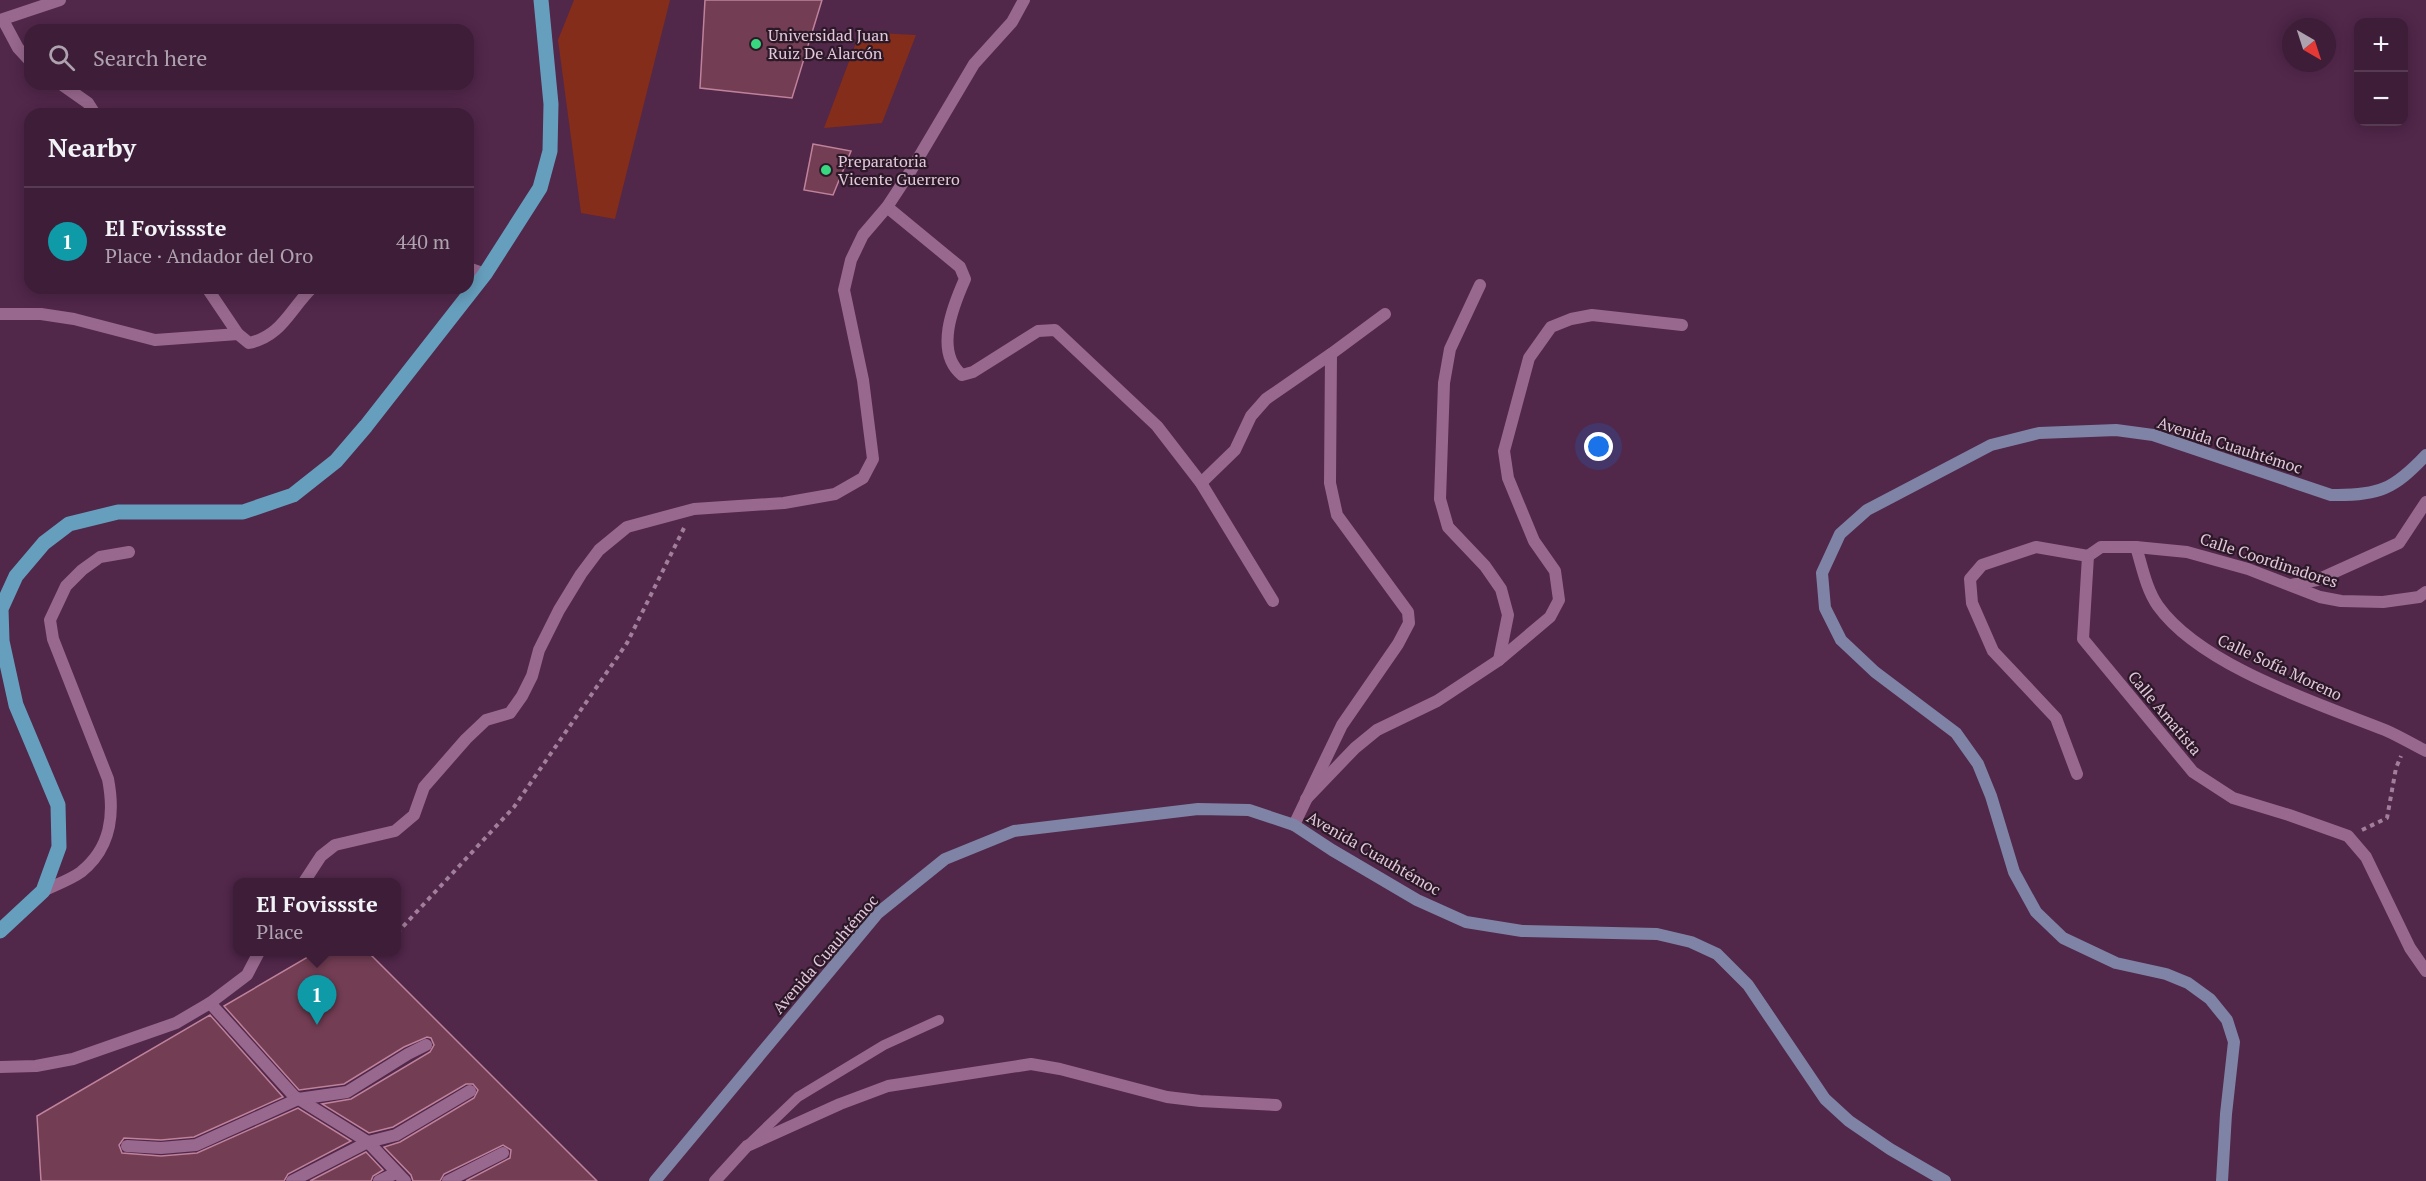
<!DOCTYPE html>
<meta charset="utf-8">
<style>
body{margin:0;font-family:"PT Serif",serif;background:#482a43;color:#f1f3f6}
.controls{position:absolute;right:18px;top:18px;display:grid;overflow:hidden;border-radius:12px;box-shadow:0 3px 15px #0003}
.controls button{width:54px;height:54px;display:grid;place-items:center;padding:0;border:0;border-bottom:2px solid #563b53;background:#3d1d38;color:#f1f3f6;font:30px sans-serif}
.compass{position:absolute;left:2282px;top:18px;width:54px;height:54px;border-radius:50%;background:#3d1d38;box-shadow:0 3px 15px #0003;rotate:141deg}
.you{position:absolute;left:1599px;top:447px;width:21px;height:21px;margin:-15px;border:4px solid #fff;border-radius:50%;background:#1a73e8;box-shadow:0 0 0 9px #1a73e833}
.badge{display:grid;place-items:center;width:39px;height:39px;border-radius:50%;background:#db2777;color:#fff;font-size:20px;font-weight:700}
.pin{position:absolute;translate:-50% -50px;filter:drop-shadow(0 2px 3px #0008)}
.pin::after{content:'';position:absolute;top:32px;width:21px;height:18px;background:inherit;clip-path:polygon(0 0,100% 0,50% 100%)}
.popup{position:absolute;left:233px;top:878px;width:168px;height:78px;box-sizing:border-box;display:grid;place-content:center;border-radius:12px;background:#3d1d38;filter:drop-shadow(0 2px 4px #0005);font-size:20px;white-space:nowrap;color:#ada2ae}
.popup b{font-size:22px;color:#f1f3f6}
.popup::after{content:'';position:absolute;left:50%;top:100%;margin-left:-12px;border:12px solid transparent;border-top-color:#3d1d38}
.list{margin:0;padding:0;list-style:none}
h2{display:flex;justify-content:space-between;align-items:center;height:78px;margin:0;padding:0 24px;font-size:26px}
h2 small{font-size:20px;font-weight:400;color:#ada2ae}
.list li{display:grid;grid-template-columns:39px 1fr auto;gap:18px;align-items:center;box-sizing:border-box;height:108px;padding:0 24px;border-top:2px solid #563b53}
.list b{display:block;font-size:22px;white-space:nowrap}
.list p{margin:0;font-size:20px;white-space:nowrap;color:#ada2ae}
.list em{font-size:20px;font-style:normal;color:#ada2ae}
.icon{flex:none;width:33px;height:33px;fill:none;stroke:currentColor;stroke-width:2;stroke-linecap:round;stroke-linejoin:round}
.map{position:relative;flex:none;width:2426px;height:1181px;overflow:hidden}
.search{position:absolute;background:#3d1d38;box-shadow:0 3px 15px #0003;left:24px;top:24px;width:450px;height:66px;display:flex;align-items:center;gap:15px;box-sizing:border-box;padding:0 21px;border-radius:18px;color:#ada2ae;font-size:22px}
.panel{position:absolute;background:#3d1d38;box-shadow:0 3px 15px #0003;left:24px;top:108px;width:450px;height:186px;border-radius:18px}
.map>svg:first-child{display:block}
</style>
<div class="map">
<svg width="2426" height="1181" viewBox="0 0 2426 1181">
<rect width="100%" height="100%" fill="#51274a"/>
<g fill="#842d1a">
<polygon points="574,0 670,0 615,219 581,213 558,40"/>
<polygon points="860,32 916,35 882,123 824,128"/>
</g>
<g fill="#733d54" stroke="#bf829a" stroke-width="1.5">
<polygon points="705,0 822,0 792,98 700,88"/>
<polygon points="813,144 851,151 833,195 804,190"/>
<polygon points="318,951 367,951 597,1181 466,1181 510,1158 511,1150 503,1145 444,1174 440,1181 413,1181 411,1175 384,1147 400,1142 474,1098 478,1090 473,1084 466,1084 393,1127 369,1133 322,1104 351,1099 430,1052 434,1045 431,1038 427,1037 404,1047 344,1084 299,1090 224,1006"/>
<polygon points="210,1015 283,1097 194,1137 161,1140 124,1138 119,1145 122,1153 161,1156 197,1153 298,1108 351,1141 288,1174 284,1181 41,1181 37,1116"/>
<polygon points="366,1152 383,1170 373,1176 371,1181 310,1181"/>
</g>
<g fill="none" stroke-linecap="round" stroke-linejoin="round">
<g stroke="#a17f9a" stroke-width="4" stroke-dasharray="4.5 4.5" stroke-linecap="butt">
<polyline points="2362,830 2387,818 2396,768 2401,756"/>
<polyline points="397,933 514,807 627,643 684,528"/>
</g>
<polyline stroke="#98688e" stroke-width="10" points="749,1144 798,1097 884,1045 939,1020"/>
<g stroke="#98688e" stroke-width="12">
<polyline points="0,20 60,0"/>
<polyline points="3,20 18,48 30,61"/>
<polyline points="61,84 88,103 95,114"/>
<path d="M887 207 960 267 965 279C953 306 934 352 962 375L973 372 1038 331 1055 330 1157 426 1201 483 1273 601"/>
<polyline points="468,268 485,274"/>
<polyline points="1480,285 1450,349 1444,383 1440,499 1448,527 1485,566 1501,589 1508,615 1499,660"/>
<polyline points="207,288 238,334"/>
<path d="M0 314H41L74 319 155 340 238 334 249 343C282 336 290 309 312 288"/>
<polyline points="1201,483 1235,450 1251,416 1266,399 1331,354 1385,314"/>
<path d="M2136 547C2142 566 2146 589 2158 606 2201 666 2317 703 2385 730 2399 736 2412 744 2426 751"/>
<polyline points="2088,556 2083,639 2193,772 2233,798 2289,815 2348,836 2366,857 2410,948 2426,971"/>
<polyline points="2088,556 2101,547 2136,547 2187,552 2248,569 2320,597 2341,601 2383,602 2419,597 2426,592"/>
<polyline points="2291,585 2317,580 2399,543 2426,502"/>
<polyline points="2077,774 2056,718 1993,651 1972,603 1970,579 1982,565 2036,547 2088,556"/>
<polyline points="1306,799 1355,748 1377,730 1437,701 1499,660 1550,617 1559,600 1555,571 1534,541 1508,478 1504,451 1529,358 1551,327 1571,319 1592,315 1682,325"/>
<polyline points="1294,825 1342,725 1398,644 1409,623 1408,612 1337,515 1330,483 1331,354"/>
<polyline points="304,882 321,856 335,845 395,831 414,815 424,787 466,739 486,720 510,713 522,696 532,676 539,650 559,610 581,574 599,550 627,527 694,509 784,503 835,494 863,478 873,459 863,380 844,290 851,260 863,235 887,207 910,172 974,64 1012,22 1024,0"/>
<path d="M43 891C55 885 70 880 81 872 111 848 115 815 108 779L53 639 50 620 66 586 82 570 100 557 129 552"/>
<polyline points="210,1003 294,1096 368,1142 405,1181"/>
<polyline points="0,1067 36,1066 73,1059 176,1023 210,1003 247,975 259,952"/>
<polyline points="127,1146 161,1148 196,1145 298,1099 347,1092 408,1054 426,1045"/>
<polyline points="292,1181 368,1142 396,1135 470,1091"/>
<polyline points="379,1181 396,1173"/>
<polyline points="448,1181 503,1153"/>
<polyline points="715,1181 747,1146 840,1104 888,1086 1031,1064 1060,1069 1167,1097 1200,1101 1276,1105"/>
</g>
<g stroke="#7f83a5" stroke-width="12">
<polyline points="655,1181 878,913 945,859 1014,831 1198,809 1249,810 1294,825 1332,850 1417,900 1466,922 1522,931 1657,934 1691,942 1717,954 1748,985 1825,1099 1849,1121 1890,1149 1945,1181"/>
<path d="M2222 1181 2226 1114 2234 1042 2227 1020 2210 999 2188 983 2166 974 2116 963 2063 938 2036 912 2014 872 1991 796 1978 764 1956 733 1875 672 1841 640 1825 608 1822 573 1840 534 1867 510 1991 445 2039 433 2116 430 2153 435 2331 495C2379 496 2394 489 2426 455"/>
</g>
<polyline stroke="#669fbd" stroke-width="15" points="0,931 43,891 59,847 58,805 16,705 2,641 1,609 16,576 44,543 69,524 118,512 243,512 293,495 336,461 366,426 485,274 540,188 550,151 551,104 541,0"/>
</g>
<g fill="#37d880" stroke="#2c1928" stroke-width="2">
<circle cx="756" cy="44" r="6"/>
<circle cx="826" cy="170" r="6"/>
</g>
<g text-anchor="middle" stroke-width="4.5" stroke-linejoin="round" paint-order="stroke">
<g font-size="16" fill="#e3c8dc" stroke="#2c1928" text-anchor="start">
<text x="768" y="41">Universidad Juan<tspan x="768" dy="18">Ruiz De Alarcón</tspan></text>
<text x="838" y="167">Preparatoria<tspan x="838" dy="18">Vicente Guerrero</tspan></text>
</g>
<g font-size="16" fill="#e3c8dc" stroke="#2c1928">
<text transform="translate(2230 445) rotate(18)" y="6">Avenida Cuauhtémoc</text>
<text transform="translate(2269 560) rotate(18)" y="6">Calle Coordinadores</text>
<text transform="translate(2280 667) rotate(25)" y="6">Calle Sofía Moreno</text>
<text transform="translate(2165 713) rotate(50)" y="6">Calle Amatista</text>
<text transform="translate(1374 853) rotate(30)" y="6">Avenida Cuauhtémoc</text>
<text transform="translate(825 954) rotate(-49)" y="6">Avenida Cuauhtémoc</text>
</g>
</g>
</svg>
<div class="controls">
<button>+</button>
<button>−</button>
</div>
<svg class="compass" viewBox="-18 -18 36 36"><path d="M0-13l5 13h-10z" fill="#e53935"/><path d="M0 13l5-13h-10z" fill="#ada2ae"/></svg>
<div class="you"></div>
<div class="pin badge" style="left:317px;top:1025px;background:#0f9aa8">1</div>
<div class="popup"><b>El Fovissste</b>Place</div>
<div class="search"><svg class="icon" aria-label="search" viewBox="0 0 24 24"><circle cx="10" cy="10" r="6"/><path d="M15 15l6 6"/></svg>Search here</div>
<section class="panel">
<h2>Nearby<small></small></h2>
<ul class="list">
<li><span class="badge" style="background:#0f9aa8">1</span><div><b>El Fovissste</b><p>Place · Andador del Oro</p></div><em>440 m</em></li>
</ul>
</section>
</div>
